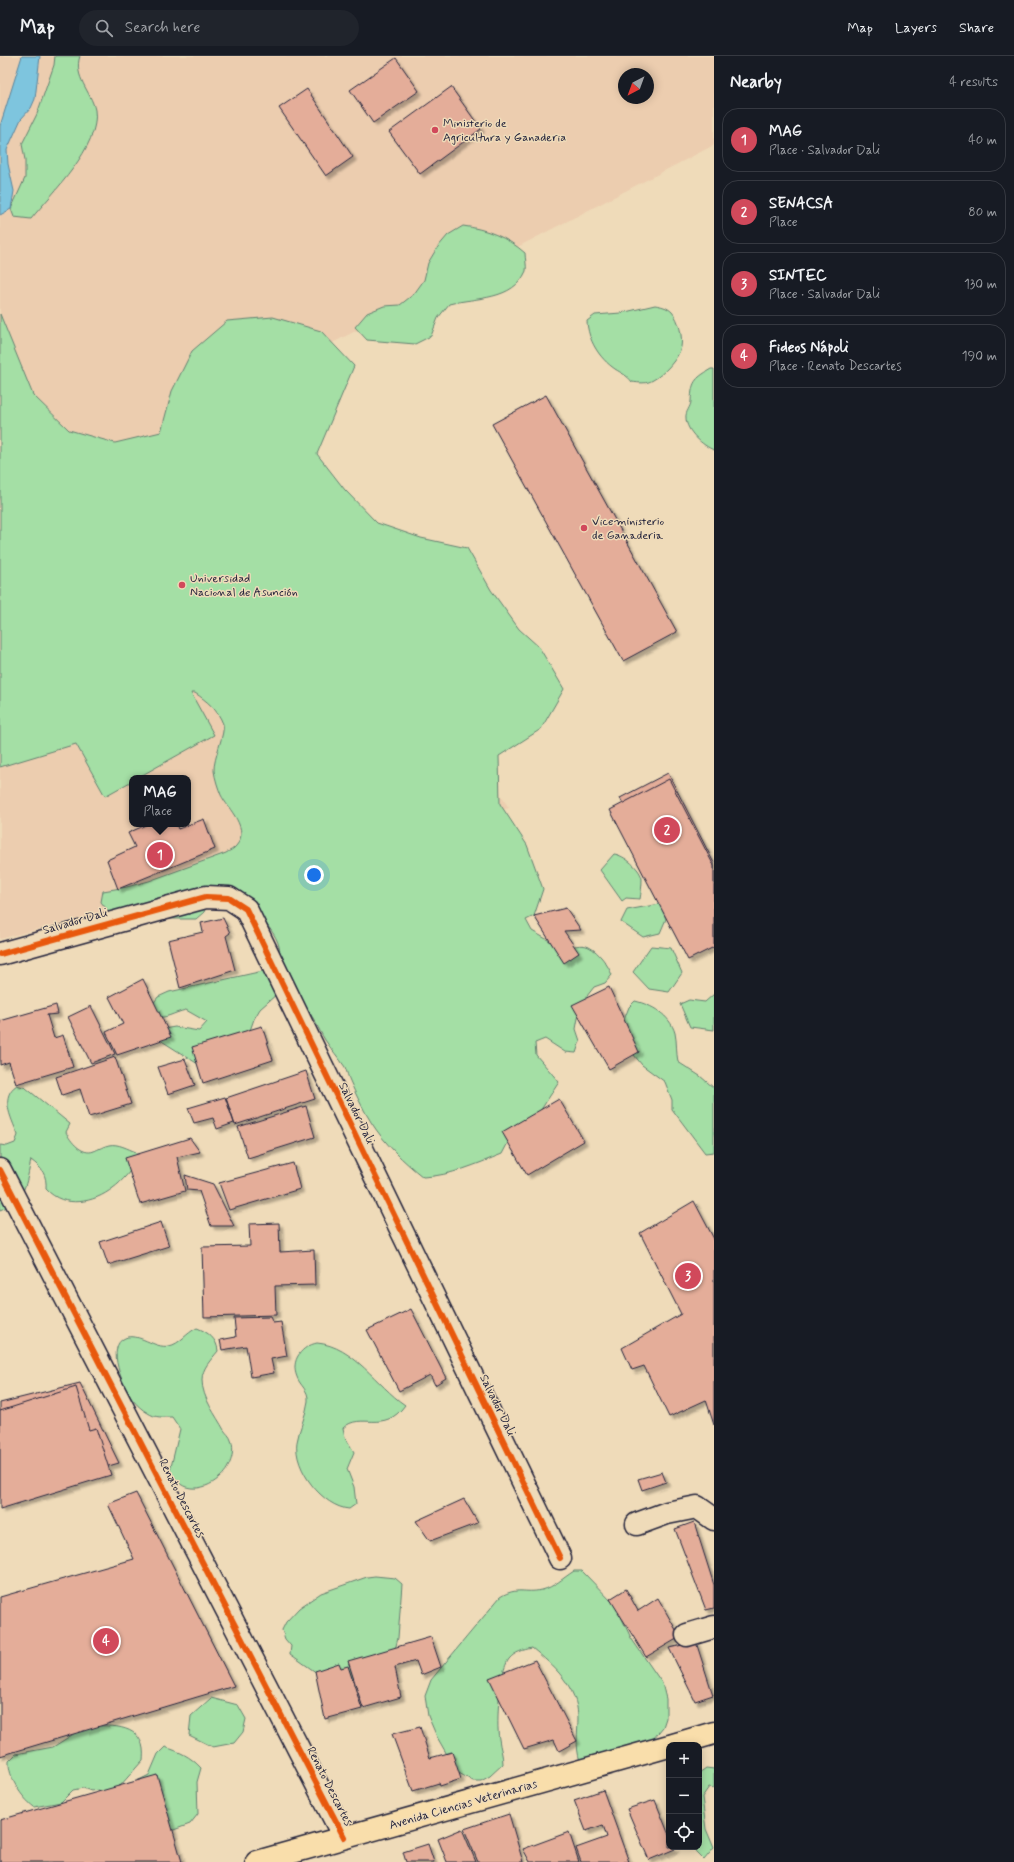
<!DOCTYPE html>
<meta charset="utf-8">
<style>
body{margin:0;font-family:Mynerve,sans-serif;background:#20242c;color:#f1f3f6}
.controls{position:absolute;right:12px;bottom:12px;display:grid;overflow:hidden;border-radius:8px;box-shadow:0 2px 10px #0003}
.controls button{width:36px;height:36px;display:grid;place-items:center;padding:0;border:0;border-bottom:1px solid #363941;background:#171b24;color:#f1f3f6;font:20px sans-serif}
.compass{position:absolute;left:618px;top:12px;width:36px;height:36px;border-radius:50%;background:#171b24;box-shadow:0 2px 10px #0003;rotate:221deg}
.you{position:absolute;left:314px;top:819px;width:14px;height:14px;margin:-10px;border:3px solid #fff;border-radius:50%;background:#1a73e8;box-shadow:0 0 0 6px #1a73e833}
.badge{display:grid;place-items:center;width:26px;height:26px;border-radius:50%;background:#d1495b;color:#fff;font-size:13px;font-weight:700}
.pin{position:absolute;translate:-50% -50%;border:2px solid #fff;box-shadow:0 1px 4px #0006}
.popup{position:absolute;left:129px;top:719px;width:62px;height:52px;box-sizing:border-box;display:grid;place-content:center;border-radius:8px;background:#171b24;filter:drop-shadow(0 1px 3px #0005);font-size:13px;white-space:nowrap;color:#9ea1a6}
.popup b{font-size:15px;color:#f1f3f6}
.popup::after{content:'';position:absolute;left:50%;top:100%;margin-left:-8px;border:8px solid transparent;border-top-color:#171b24}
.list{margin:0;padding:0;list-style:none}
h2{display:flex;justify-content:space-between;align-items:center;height:52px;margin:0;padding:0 16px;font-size:17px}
h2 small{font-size:13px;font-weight:400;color:#9ea1a6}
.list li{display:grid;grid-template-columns:26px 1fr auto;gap:12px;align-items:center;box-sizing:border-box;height:64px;margin:0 8px 8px;padding:0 8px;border:1px solid #363941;border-radius:16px}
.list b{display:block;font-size:15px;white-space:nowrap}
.list p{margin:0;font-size:13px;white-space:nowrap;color:#9ea1a6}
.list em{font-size:13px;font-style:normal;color:#9ea1a6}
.icon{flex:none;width:22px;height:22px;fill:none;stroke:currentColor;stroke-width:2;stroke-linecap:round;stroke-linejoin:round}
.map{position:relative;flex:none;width:714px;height:1806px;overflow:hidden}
header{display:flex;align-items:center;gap:24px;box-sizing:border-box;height:56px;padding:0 20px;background:#171b24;border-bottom:1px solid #363941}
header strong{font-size:19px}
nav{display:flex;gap:22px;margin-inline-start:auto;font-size:14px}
.search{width:280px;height:36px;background:#20242c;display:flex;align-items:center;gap:10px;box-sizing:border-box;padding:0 14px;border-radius:22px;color:#9ea1a6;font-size:15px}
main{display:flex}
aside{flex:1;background:#171b24}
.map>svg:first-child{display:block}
</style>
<header>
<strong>Map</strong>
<div class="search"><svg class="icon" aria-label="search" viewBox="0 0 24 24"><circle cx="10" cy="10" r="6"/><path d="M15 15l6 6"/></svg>Search here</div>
<nav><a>Map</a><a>Layers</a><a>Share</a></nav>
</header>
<main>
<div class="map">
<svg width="714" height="1806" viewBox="0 0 714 1806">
<defs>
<filter id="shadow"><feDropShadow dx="3.5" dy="3.5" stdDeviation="1" flood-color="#0004"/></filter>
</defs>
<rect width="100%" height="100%" fill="#efdbb9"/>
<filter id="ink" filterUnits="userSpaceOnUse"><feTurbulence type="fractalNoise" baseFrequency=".025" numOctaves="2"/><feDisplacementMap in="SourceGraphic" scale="8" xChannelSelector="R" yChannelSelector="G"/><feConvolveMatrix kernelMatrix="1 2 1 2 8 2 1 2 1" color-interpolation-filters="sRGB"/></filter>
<g filter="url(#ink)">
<path fill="#eccdaf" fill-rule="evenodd" d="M0 0H714V89L238 336 509 752 0 883ZM624 18H648V42H624ZM132 722H188V768H132Z"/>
<g fill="#a4dfa5" stroke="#638070">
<path d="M55 0H80C73 21 91 35 95 54 101 90 52 137 31 163L14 161 11 153 25 122V104L22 88 37 58 54 9Z"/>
<path d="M463 170C486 173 507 181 525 197 525 202 527 210 526 215 513 245 476 241 449 248L438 262 431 280 415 288 367 284 355 271 367 257 384 250 400 249 414 238 424 224 428 207 437 192 448 179Z"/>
<path d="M655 249C661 250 667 251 672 256 679 264 683 281 681 291 679 302 663 319 653 324 647 328 639 327 632 326 627 319 621 317 615 313 599 302 588 284 587 265L595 259 621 257Z"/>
<path d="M0 258 33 339 69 374 115 387 161 376 172 335 192 295 227 265 273 261 321 275 354 310 317 398 345 434 377 467 421 482 467 492 491 534 519 573 539 591 564 633 541 673 499 700 500 748 527 789 543 833 534 860 526 864 532 875 564 893C571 891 581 887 589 891 599 896 608 909 612 919L605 927 594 931 587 940 585 952 578 962 576 973 580 985 576 997 565 996 545 983 535 987 536 999 559 1026 533 1066 513 1077 502 1098C477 1108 450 1120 423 1121 403 1105 385 1088 371 1066 363 1053 356 1039 350 1025 348 1021 347 1016 345 1011 339 1002 331 993 325 984 311 960 309 944 277 938L260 953 254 963 246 986 209 1015 160 984 163 973 175 971 199 975 207 966 186 954C172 957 168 963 153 961L152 949 158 941 169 936 263 915C266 914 272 912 274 910 295 887 252 854 238 840L209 844 204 856 196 863H163L129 868 108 855 101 846 103 835 127 831 149 825 226 797C229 795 234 793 236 790 251 773 228 753 221 739 218 732 215 722 214 715 213 703 226 676 223 668 218 654 207 645 195 637H191L214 679 137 722H132V725L105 740 76 688 0 711Z"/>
<path d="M711 313H714V394C703 390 686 375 686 362 685 356 691 351 691 345 692 326 694 323 711 313Z"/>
<path d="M614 798C624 799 641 813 642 823 642 830 641 837 640 843L626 842 622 845 600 814Z"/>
<polygon points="660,848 666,863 660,877 643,881 621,866 627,854"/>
<polygon points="651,890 671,892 682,917 669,936 649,933 633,916"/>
<polygon points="714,938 714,974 690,971 680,948 689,944 705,946"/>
<path d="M635 945C652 949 670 959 675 977 677 986 676 996 678 1006L700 1020 714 1032V1096L705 1097 672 1053V1044L665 1026 642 1009 630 994 622 969 629 951Z"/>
<path d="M17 1029 26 1032 70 1068 66 1076C70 1085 82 1100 94 1095 99 1093 104 1090 109 1089 118 1087 128 1093 136 1096L138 1104C131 1114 123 1125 113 1132 94 1147 64 1153 46 1133 47 1119 42 1112 31 1104 26 1128 26 1144 0 1154V1089L7 1090 15 1087 18 1079C10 1060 0 1040 17 1029Z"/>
<path d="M197 1272C208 1276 217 1283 218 1295 211 1304 202 1312 202 1324 202 1342 216 1359 224 1374 226 1377 230 1380 231 1384 236 1397 229 1414 219 1422 211 1429 201 1433 191 1432 180 1431 175 1423 170 1415L180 1373 172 1361C163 1361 155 1362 148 1357 142 1354 136 1348 132 1343 124 1332 105 1290 125 1282 139 1276 154 1293 169 1290 180 1288 186 1277 197 1272Z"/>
<path d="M317 1287C354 1290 377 1330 405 1349 384 1379 361 1355 343 1372L345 1381 354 1396 347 1413 354 1431 356 1448 349 1453C323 1451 293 1413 297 1386 299 1373 306 1360 308 1345 309 1334 300 1330 297 1321 290 1304 302 1290 317 1287Z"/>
<path d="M574 1515H582L616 1550 631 1582 662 1627 666 1643V1662L663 1671 649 1688 580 1705C575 1690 578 1677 578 1662 578 1631 554 1610 532 1592 523 1594 515 1596 509 1603 499 1616 496 1667 499 1683 500 1692 503 1698 503 1708L490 1720 481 1725H473L457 1716 437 1681 428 1660 425 1640 431 1624 500 1541C518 1530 524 1538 542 1534 554 1531 563 1522 574 1515Z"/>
<polygon points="375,1520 395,1522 402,1528 398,1582 396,1590 391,1598 364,1620 343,1626 327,1624 290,1598 291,1590 285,1583 282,1574 286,1566 299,1552 321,1537 367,1521"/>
<polygon points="211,1642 238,1649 246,1663 243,1676 234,1687 213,1691 189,1679 191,1660"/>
<path d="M93 1670C119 1669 147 1671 143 1704L120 1730 104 1739 97 1734 91 1735 83 1732 73 1734 61 1746 34 1751C21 1741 8 1721 9 1705L16 1698 53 1691 75 1677Z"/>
<path d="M165 1691C180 1696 190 1700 201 1712L197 1726 198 1758 190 1768 171 1775 125 1749 137 1725 149 1719 158 1698Z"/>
<polygon points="706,1712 714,1713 714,1732 709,1731 702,1741 706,1773 714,1792 704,1804 691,1791 699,1791 699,1717"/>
</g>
<polygon fill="#7ec5de" stroke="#59849d" points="22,0 40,0 35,43 31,52 21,63 7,94 8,108 14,135 11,153 0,159 0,70"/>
<g fill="#e4ad99" stroke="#22223b" filter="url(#shadow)">
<polygon points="396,2 419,35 373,67 350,34"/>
<polygon points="451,31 481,73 420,118 389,76"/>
<polygon points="307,33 353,101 326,120 279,52"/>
<polygon points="546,339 677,576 623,605 492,368"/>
<polygon points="668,717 714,807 714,888 700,895 620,742"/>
<polygon points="669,723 714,810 714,891 688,904 610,754"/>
<polygon points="204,763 215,793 118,833 107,804 135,791 128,777 148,768 176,768 178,773"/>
<polygon points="566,852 581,874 564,875 579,897 564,907 534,860"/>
<polygon points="223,862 230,877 226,880 235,914 180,932 168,884 203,876 201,867"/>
<polygon points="143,923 171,981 117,999 106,976 123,968 109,941"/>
<polygon points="609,931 639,996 609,1013 572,949"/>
<polygon points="56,949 58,958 47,959 54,982 63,979 73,1011 16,1028 9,1006 0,1009 0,965"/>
<polygon points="91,950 115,998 91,1007 68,961"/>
<polygon points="262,970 273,1004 203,1027 192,991"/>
<polygon points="115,1001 131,1048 89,1061 80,1033 62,1039 56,1021"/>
<polygon points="185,1003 195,1029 168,1038 158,1011"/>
<polygon points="306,1015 315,1043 235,1069 226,1042"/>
<polygon points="225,1041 234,1067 217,1073 213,1062 194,1067 188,1052"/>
<polygon points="559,1043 584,1085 527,1119 502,1076"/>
<polygon points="306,1050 315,1081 248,1102 238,1071"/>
<polygon points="190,1082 200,1096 177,1101 185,1135 140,1148 125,1102"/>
<polygon points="293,1107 300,1133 229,1154 219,1127"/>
<polygon points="185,1119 213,1128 234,1170 211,1170 199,1135 187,1134"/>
<polygon points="694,1145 714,1183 714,1369 706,1344 669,1361 644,1310 632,1314 622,1292 681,1258 640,1177"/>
<polygon points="161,1166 169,1190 108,1209 100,1186"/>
<polygon points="279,1167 280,1196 314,1194 315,1229 275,1230 276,1259 204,1261 202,1191 250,1190 249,1168"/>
<polygon points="411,1253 446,1322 435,1329 430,1319 399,1335 367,1274"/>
<polygon points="270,1261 273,1267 281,1266 287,1300 271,1303 274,1317 251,1321 246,1290 222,1294 220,1284 236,1281 234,1262"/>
<polygon points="80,1327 119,1407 0,1441 0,1347"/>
<polygon points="76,1331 89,1374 96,1372 111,1419 0,1453 0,1355"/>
<polygon points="662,1416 666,1426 642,1434 638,1423"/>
<polygon points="136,1437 234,1630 0,1700 0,1541 134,1503 108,1448"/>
<polygon points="464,1443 478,1467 430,1485 416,1465"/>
<polygon points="694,1466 714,1529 714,1552 706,1554 675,1473"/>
<polygon points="626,1533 638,1555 658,1542 680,1581 646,1601 610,1543"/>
<polygon points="431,1581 441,1611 421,1619 416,1605 395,1611 401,1641 363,1652 348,1605"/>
<polygon points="696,1586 713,1639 695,1645 669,1592"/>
<polygon points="535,1604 577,1685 559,1695 554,1684 524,1693 489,1622"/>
<polygon points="339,1607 341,1612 348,1610 362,1653 325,1663 315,1615"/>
<polygon points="420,1671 430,1702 452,1696 461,1723 440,1730 439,1727 413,1735 392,1678"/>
<polygon points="157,1719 182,1806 0,1806 0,1764"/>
<polygon points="603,1734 629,1806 581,1806 576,1792 607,1781 603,1769 586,1775 574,1744"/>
<polygon points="655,1744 669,1779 669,1791 674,1791 675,1793 649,1804 627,1753"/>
<polygon points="509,1758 523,1806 478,1806 464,1773"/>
<polygon points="462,1773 476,1806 447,1806 438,1783"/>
<polygon points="569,1776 579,1806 530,1806 523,1793"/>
<polygon points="428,1788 434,1806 406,1806 403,1796"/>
</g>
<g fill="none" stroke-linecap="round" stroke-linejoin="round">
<defs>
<g id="minor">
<polyline points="0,898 206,841 229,842 246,853 560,1502"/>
<polyline points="0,1114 344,1781"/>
<polyline points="637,1468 667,1457 697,1451 714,1463"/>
<polyline points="687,1579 714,1571"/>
</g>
<g id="major">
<polyline points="673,1689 714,1677"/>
<polyline points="257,1806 669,1690"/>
</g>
</defs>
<use href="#minor" stroke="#22223b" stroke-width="25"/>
<use href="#major" stroke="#22223b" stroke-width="25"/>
<use href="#minor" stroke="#efdbb9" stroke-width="22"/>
<use href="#major" stroke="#f9deab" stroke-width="22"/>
<defs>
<g id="cycleway">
<polyline points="0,898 206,841 229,842 246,853 560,1502"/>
<polyline points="0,1114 344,1781"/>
</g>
</defs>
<use href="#cycleway" stroke="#efdbb9" stroke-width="8"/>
<use href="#cycleway" stroke="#e8590c" stroke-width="6"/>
</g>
</g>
<g fill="#d1495b" stroke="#efdbb9" stroke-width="1.5">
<circle cx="435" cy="74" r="4"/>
<circle cx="584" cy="472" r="4"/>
<circle cx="182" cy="529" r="4"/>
</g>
<g text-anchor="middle" stroke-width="3" stroke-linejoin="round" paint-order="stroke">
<g font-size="12" fill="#22223b" stroke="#efdbb9" text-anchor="start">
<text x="443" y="71">Ministerio de<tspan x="443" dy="14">Agricultura y Ganaderia</tspan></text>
<text x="592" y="469">Viceministerio<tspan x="592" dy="14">de Ganaderia</tspan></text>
<text x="190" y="526">Universidad<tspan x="190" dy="14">Nacional de Asunción</tspan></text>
</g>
<g font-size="12" fill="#22223b" stroke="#efdbb9">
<text transform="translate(75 865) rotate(-16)" y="4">Salvador Dali</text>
<text transform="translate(357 1057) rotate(64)" y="4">Salvador Dali</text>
<text transform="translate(498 1349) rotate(64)" y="4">Salvador Dali</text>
<text transform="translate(182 1442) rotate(63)" y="4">Renato Descartes</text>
<text transform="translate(330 1730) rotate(63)" y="4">Renato Descartes</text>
<text transform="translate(463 1748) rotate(-16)" y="4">Avenida Ciencias Veterinarias</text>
</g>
</g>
</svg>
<div class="controls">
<button>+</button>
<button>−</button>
<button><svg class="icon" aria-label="locate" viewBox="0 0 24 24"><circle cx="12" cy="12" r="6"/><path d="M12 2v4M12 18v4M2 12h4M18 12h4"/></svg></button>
</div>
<svg class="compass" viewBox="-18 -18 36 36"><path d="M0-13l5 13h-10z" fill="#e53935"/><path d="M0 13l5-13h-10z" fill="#9ea1a6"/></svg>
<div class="you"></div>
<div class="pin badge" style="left:160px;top:799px">1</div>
<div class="popup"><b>MAG</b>Place</div>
<div class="pin badge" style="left:667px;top:774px">2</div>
<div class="pin badge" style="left:688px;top:1220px">3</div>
<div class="pin badge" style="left:106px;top:1585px">4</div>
</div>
<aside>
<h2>Nearby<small>4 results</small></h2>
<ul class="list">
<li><span class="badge">1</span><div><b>MAG</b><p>Place · Salvador Dali</p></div><em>40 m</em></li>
<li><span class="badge">2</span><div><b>SENACSA</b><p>Place</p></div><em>80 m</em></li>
<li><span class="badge">3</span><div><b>SINTEC</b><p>Place · Salvador Dali</p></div><em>130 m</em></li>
<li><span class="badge">4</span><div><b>Fideos Nápoli</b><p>Place · Renato Descartes</p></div><em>190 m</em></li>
</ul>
</aside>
</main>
